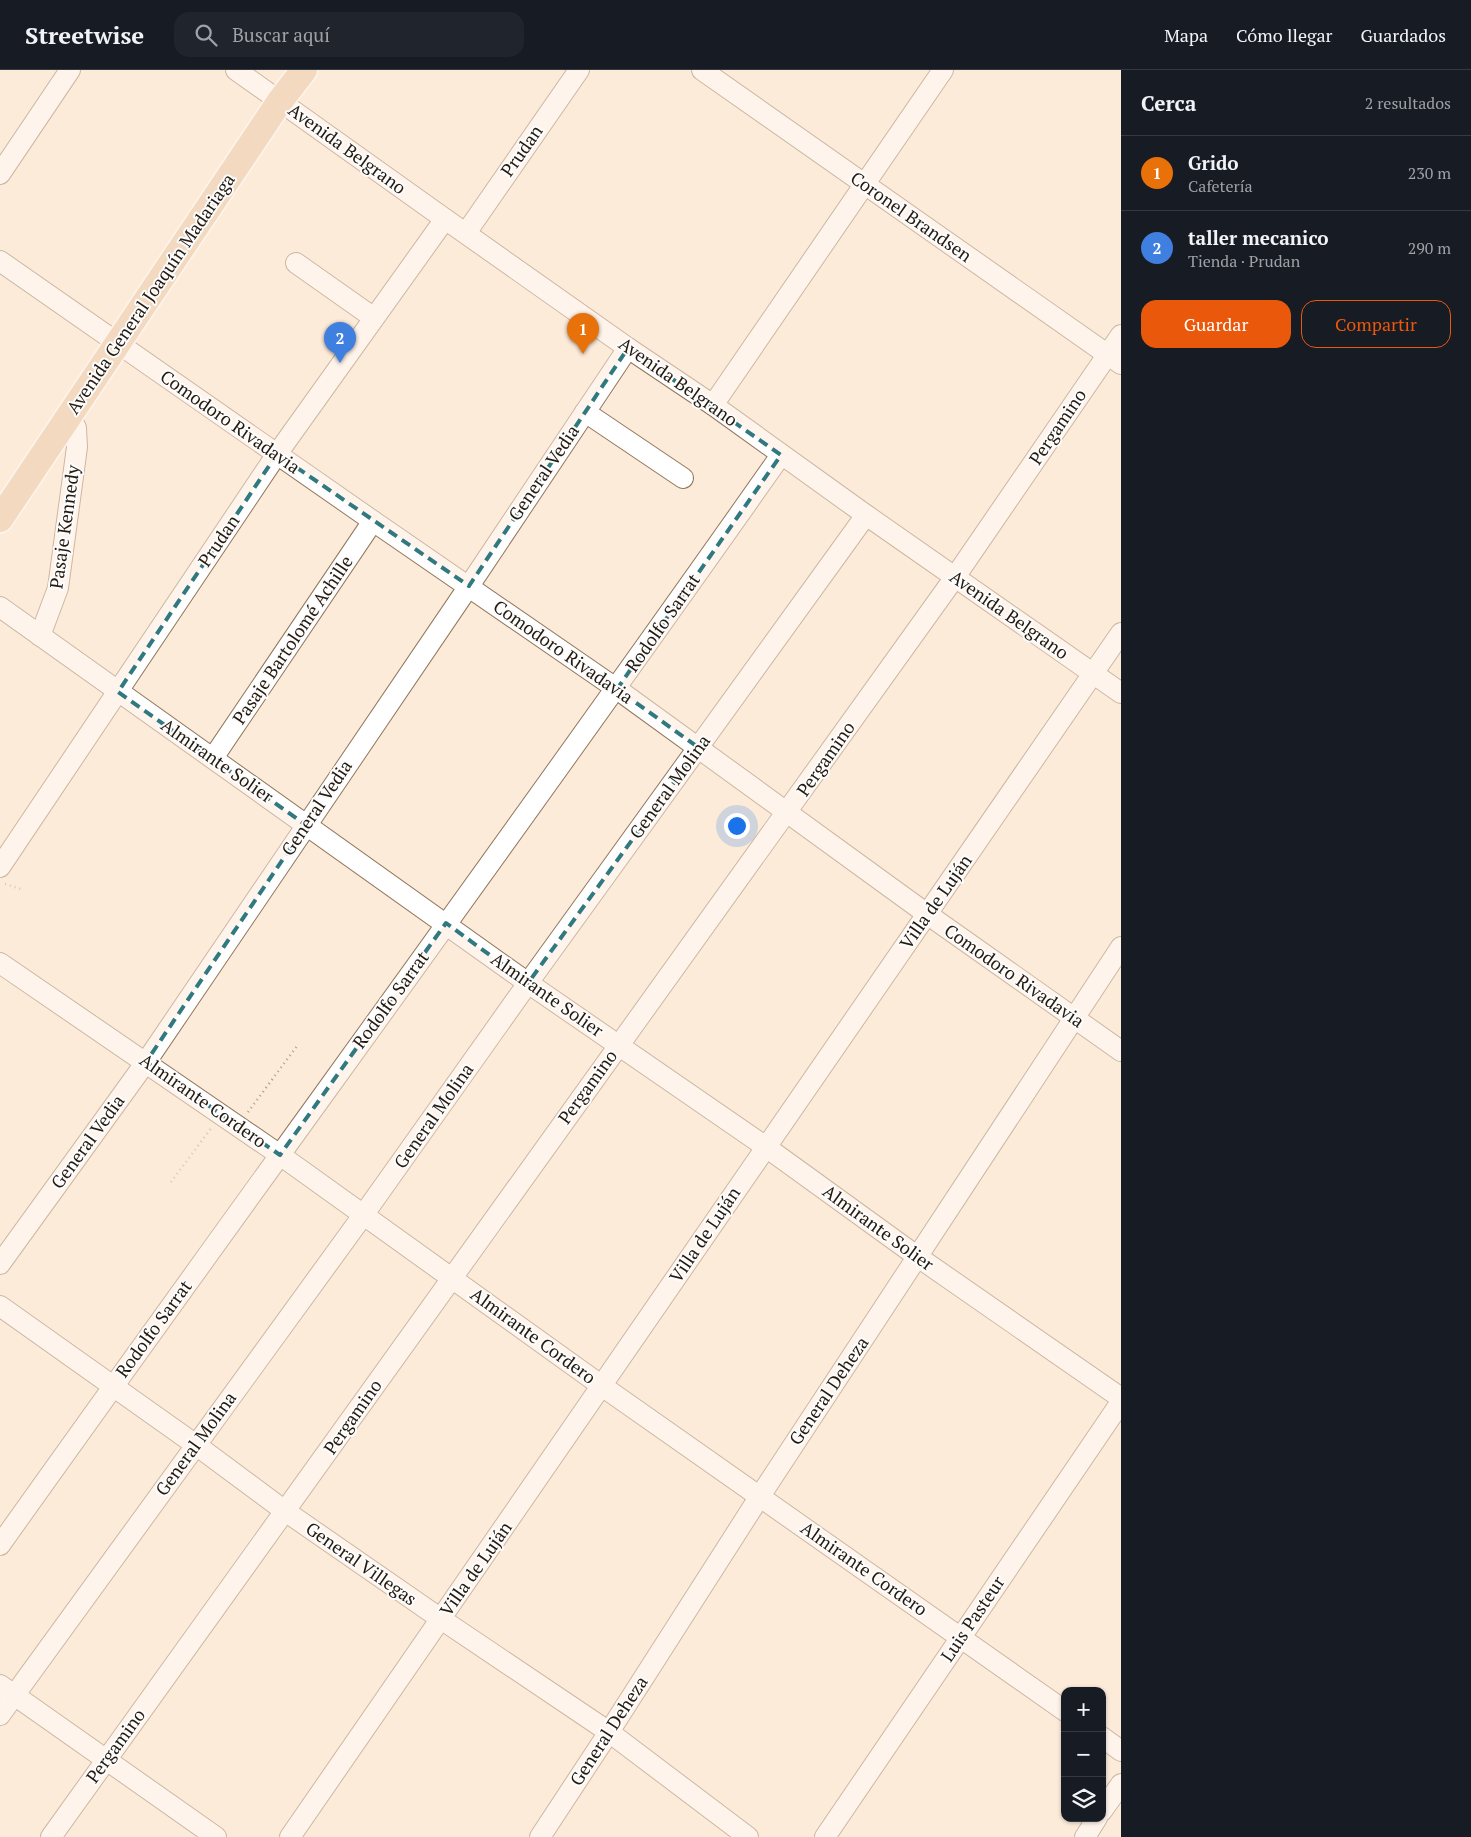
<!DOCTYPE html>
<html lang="es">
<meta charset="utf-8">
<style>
body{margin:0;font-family:"PT Serif",serif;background:#20242c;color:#f1f3f6}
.controls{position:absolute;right:15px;bottom:15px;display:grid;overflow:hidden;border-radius:10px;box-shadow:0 1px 4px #0004}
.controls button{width:45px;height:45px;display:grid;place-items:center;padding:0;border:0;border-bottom:1px solid #363941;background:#171b24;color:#f1f3f6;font:25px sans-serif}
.you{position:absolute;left:736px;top:755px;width:18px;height:18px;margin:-12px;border:4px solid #fff;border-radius:50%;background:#1a73e8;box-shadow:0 0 0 8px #1a73e833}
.badge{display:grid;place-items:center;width:32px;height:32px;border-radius:50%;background:#ea580c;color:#fff;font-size:16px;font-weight:700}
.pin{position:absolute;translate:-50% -41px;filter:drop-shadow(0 1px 2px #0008)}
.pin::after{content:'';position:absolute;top:26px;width:18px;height:15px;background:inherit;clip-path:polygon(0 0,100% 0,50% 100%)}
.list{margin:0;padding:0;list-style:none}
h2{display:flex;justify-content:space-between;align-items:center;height:65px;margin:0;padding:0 20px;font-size:21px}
h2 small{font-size:16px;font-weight:400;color:#9ea1a6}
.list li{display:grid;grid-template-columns:32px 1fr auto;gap:15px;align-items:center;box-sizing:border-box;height:75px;padding:0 20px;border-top:1px solid #363941}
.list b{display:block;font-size:19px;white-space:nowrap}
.list p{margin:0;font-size:16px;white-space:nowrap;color:#9ea1a6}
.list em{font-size:16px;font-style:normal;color:#9ea1a6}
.actions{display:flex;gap:10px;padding:15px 20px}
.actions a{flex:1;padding:11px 0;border:1px solid #ea580c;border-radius:15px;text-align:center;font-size:18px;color:#ea580c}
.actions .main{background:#ea580c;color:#fff}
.icon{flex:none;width:28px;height:28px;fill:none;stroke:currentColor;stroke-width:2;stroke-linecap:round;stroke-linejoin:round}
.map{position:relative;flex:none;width:1121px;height:1767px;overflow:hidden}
header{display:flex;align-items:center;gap:30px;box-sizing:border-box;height:70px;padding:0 25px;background:#171b24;border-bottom:1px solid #363941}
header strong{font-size:24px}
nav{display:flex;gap:28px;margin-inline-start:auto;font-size:18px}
.search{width:350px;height:45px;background:#20242c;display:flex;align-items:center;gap:12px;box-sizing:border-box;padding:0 18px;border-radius:15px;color:#9ea1a6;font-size:19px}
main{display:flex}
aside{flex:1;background:#171b24}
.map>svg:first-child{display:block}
</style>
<header>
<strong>Streetwise</strong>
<div class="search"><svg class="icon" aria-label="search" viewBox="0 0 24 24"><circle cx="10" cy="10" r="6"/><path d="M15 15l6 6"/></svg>Buscar aquí</div>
<nav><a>Mapa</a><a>Cómo llegar</a><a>Guardados</a></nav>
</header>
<main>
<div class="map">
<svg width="1121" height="1767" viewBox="0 0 1121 1767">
<rect width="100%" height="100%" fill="#fdebda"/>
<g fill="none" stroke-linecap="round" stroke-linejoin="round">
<defs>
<g id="minor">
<polyline points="236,0 445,149 628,278 713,335 866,445 1121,623"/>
<polyline points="702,0 1121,294"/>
<polyline points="0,104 70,0"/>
<polyline points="466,163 579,0"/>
<polyline points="0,191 373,451 617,619 927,844 1121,981"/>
<polyline points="296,193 374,248"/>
<polyline points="713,335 943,0"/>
<polyline points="585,342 683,408"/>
<polyline points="0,537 528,913 766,1077 918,1187 1121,1328"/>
<polyline points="40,566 58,518 77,377 76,358 70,346"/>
<polyline points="213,688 373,451"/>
<polyline points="0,797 277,384 445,149"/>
<polyline points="0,893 280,1085 602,1316 1065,1641"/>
<polyline points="0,1194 146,992 469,516 628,278"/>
<polyline points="0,1236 196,1375 285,1441 441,1549 609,1662 748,1767"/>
<path d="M0 1475C259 1111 524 751 781 385"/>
<polyline points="0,1615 216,1767"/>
<polyline points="0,1645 364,1144 528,913 866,445"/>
<polyline points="1102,1667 1121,1681"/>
<polyline points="1102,1741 1121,1714"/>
<polyline points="51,1767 955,507 1121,265"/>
<polyline points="290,1767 1121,563"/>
<polyline points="540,1767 609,1662 760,1426 1121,877"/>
<polyline points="825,1767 1121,1332"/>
<polyline points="1085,1767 1097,1748"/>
</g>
<polyline id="major" points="0,449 280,31 304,0"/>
</defs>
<use href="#minor" stroke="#91785d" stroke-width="22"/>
<use href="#major" stroke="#fff" stroke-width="29"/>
<g stroke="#a99a8b" stroke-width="2.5" stroke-dasharray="1 4" stroke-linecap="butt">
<polyline points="5,814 24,820"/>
<polyline points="248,1042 297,976"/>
<polyline points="171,1112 212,1057"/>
</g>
<use href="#minor" stroke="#fff" stroke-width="20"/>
<use href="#major" stroke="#e4c4a0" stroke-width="26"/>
</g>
<path d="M0 0H1121V1767H0ZM628 278 781 385 617 619 699 678 528 913 446 853 280 1085 146 992 306 755 118 622 277 384 469 516Z" fill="#fdebda" fill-opacity=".55" fill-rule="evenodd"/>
<path fill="none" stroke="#317980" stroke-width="4" stroke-dasharray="10 6" stroke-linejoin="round" d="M628 278 781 385 617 619 699 678 528 913 446 853 280 1085 146 992 306 755 118 622 277 384 469 516Z"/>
<g text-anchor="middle" stroke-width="4" stroke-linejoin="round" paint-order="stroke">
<g font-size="18" fill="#23190e" stroke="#fcfcfc">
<text transform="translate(347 79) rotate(36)" y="6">Avenida Belgrano</text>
<text transform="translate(522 81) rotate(-55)" y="6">Prudan</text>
<text transform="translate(911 147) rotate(35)" y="6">Coronel Brandsen</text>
<text transform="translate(151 224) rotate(-56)" y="6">Avenida General Joaquín Madariaga</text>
<text transform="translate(678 312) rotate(35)" y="6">Avenida Belgrano</text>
<text transform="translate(230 352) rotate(35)" y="6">Comodoro Rivadavia</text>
<text transform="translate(1058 357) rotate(-56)" y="6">Pergamino</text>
<text transform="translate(544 403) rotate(-56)" y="6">General Vedia</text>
<text transform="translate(65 457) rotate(-82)" y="6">Pasaje Kennedy</text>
<text transform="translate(219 471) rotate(-56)" y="6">Prudan</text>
<text transform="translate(1009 545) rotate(35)" y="6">Avenida Belgrano</text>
<text transform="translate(663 553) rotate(-55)" y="6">Rodolfo Sarrat</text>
<text transform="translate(293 570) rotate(-56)" y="6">Pasaje Bartolomé Achille</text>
<text transform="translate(563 582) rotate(35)" y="6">Comodoro Rivadavia</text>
<text transform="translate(826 689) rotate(-55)" y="6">Pergamino</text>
<text transform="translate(217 691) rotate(35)" y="6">Almirante Solier</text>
<text transform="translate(670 717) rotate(-54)" y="6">General Molina</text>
<text transform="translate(317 738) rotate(-56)" y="6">General Vedia</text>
<text transform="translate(936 832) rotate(-55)" y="6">Villa de Luján</text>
<text transform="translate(1014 906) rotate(35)" y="6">Comodoro Rivadavia</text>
<text transform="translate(547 925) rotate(35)" y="6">Almirante Solier</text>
<text transform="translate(391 930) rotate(-54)" y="6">Rodolfo Sarrat</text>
<text transform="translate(588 1017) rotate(-54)" y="6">Pergamino</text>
<text transform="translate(203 1031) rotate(35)" y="6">Almirante Cordero</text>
<text transform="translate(434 1046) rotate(-55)" y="6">General Molina</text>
<text transform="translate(88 1072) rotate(-54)" y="6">General Vedia</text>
<text transform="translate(878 1158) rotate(36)" y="6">Almirante Solier</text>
<text transform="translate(705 1165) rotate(-56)" y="6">Villa de Luján</text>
<text transform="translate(154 1259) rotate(-54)" y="6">Rodolfo Sarrat</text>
<text transform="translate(533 1266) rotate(36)" y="6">Almirante Cordero</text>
<text transform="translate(829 1321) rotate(-56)" y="6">General Deheza</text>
<text transform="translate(353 1347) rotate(-55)" y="6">Pergamino</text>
<text transform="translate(196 1374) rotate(-54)" y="6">General Molina</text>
<text transform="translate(361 1494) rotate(35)" y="6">General Villegas</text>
<text transform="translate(476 1499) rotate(-55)" y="6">Villa de Luján</text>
<text transform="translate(864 1499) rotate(35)" y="6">Almirante Cordero</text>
<text transform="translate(973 1549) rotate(-56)" y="6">Luis Pasteur</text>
<text transform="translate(609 1661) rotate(-57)" y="6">General Deheza</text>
<text transform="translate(116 1676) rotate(-54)" y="6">Pergamino</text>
</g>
</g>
</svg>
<div class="controls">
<button>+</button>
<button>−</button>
<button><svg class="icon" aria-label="layers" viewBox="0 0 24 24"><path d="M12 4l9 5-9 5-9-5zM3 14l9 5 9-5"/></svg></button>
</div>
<div class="you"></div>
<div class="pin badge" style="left:583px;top:284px;background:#e8710a">1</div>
<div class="pin badge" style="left:340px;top:293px;background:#3f7fe0">2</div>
</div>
<aside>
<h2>Cerca<small>2 resultados</small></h2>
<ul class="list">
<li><span class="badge" style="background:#e8710a">1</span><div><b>Grido</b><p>Cafetería</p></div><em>230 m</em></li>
<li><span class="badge" style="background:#3f7fe0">2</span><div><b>taller mecanico</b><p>Tienda · Prudan</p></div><em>290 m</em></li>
</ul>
<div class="actions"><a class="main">Guardar</a><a>Compartir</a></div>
</aside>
</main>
